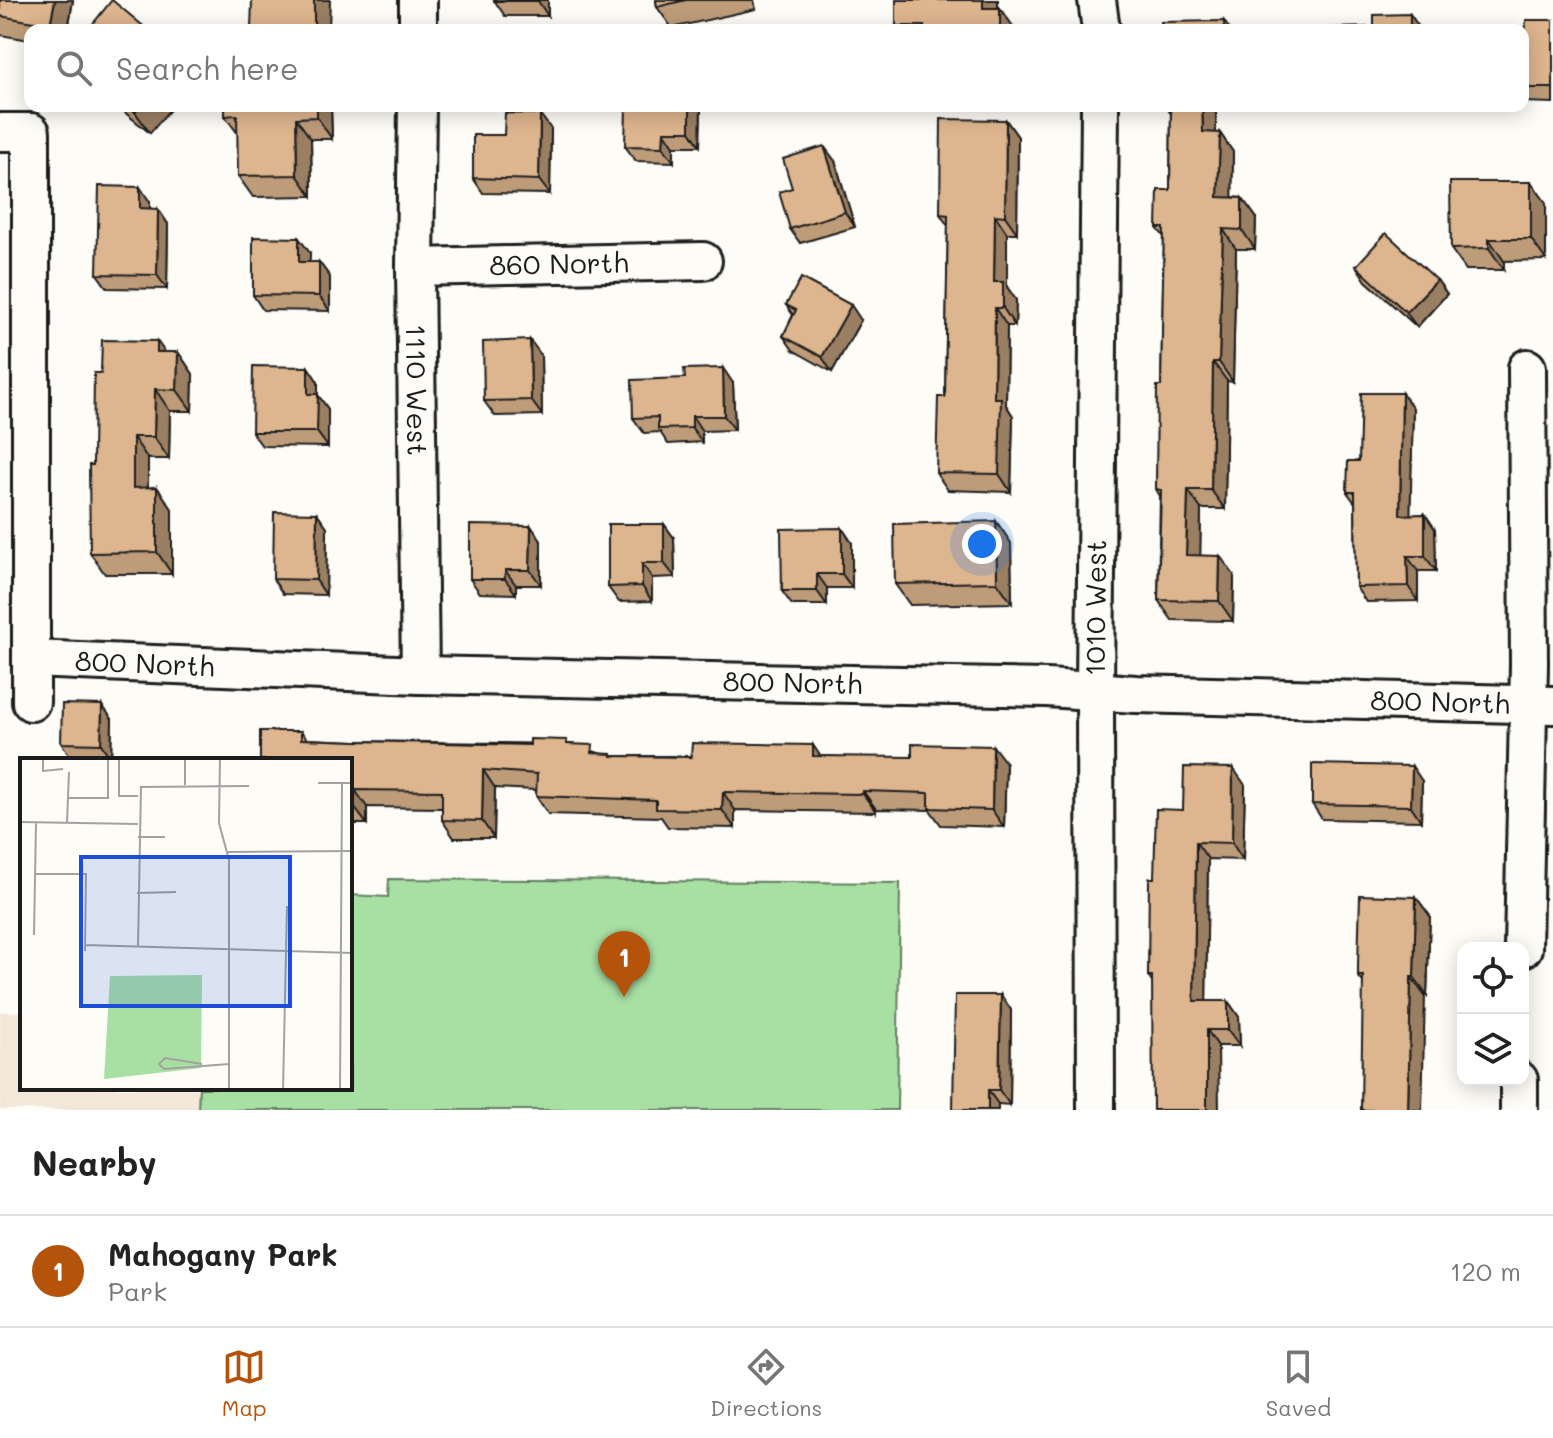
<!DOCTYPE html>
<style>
body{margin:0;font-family:Mali,sans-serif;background:#f6f6f6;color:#222}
.controls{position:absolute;right:24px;bottom:24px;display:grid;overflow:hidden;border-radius:16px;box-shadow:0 4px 20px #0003}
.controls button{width:72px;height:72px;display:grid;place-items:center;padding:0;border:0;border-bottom:2px solid #e0e0e0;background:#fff;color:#222;font:40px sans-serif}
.you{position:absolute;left:982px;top:544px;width:28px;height:28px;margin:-20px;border:6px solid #fff;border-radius:50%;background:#1a73e8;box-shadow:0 0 0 12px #1a73e833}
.badge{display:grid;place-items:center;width:52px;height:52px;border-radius:50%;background:#b45309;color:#fff;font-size:26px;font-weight:700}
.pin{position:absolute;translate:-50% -66px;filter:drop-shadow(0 2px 4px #0008)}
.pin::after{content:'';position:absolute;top:42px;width:28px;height:24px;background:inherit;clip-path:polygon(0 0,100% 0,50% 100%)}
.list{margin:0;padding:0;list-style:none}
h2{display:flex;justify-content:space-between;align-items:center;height:104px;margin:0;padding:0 32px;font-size:34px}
h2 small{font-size:26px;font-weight:400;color:#767676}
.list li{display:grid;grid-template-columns:52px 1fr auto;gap:24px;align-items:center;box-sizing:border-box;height:112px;padding:0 32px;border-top:2px solid #e0e0e0}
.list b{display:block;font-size:30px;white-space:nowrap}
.list p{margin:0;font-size:26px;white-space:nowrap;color:#767676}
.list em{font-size:26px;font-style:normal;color:#767676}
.icon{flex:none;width:44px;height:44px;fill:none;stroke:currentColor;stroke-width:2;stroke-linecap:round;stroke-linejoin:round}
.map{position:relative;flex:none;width:1553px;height:1110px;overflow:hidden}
.search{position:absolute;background:#fff;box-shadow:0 4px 20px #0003;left:24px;right:24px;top:24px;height:88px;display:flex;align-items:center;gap:20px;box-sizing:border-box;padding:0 28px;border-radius:16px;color:#767676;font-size:30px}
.sheet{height:216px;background:#fff}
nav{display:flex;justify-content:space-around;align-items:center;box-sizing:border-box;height:112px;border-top:2px solid #e0e0e0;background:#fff;font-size:22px;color:#767676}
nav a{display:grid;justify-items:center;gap:4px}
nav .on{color:#b45309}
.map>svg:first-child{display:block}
</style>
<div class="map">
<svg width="1553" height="1110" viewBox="0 0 1553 1110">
<rect width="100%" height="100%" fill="#fdfcf7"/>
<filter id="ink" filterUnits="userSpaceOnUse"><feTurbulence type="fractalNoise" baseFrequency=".0125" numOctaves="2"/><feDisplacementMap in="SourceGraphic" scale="16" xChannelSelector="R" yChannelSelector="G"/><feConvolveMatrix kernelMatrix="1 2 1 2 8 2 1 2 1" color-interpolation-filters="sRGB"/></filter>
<g filter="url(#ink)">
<polygon fill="#f3e7d8" points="0,1012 22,1012 22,1088 199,1088 198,1110 0,1110"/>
<polygon fill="#a8e0a4" stroke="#627e60" stroke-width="2" points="389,879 900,883 897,1110 198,1110 199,1088 350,1088 350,895 388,897"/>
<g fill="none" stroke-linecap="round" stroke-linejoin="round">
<defs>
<g id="minor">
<polyline points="1097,0 1101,30"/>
<polyline points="418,30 418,0"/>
<path id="s1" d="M417 106 415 267 420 675"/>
<polyline points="0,132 31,132 31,702"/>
<path id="s2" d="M415 267 703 261"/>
<path id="s3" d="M31 659 420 675 1047 688 1136 694 1553 705"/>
<polyline points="1523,948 1529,664 1527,368"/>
<path id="s4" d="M1096 1110 1095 691 1100 106"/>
<polyline points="1519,1110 1519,1080"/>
</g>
</defs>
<use href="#minor" stroke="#1c1c1c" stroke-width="42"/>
<use href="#minor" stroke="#fdfcf7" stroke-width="36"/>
</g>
<g fill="#be9c7a" stroke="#1c1c1c" stroke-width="2">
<polygon points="0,0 73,0 68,30 30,30 30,40 0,35"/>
<polygon points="494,0 548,0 548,16 505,16"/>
<polygon points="656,0 754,0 756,9 672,28 657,7"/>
<polygon points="1000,8 1015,30 899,30 896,26"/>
<polygon points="1553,20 1553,103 1523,102 1523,40 1525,40"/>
<polygon points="117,106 173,106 150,133"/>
<polygon points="225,106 331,106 332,139 311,139 312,196 253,197 238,176 238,134 225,116"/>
<polygon points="701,106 700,146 674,146 674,162 636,161 625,146"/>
<polygon points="1166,106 1216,106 1216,133 1220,133 1233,152 1232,197 1242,198 1256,217 1255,249 1236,249 1233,382 1227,381 1225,509 1201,509 1200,555 1234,575 1233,621 1172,620 1158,600 1160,496 1156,489 1161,386 1164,237 1157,228 1170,190 1171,114"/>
<polygon points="1006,120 1018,137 1017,233 1007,233 1007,287 1016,300 1015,326 1007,326 1006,405 1013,416 1011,492 948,490 936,473 945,397 948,226 940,214"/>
<polygon points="551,129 550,194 483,193 473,178"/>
<polygon points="835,161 855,227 800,243 790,229 792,188"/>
<polygon points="1531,182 1546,203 1546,260 1504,261 1504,270 1466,270 1451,249"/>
<polygon points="150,202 150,209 158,209 168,224 167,289 107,288 97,274"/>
<polygon points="310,253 309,262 319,262 330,277 330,311 263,310 253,295"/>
<polygon points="1356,266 1437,280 1447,294 1417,327 1366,281"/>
<polygon points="786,305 861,320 832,372 793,350 783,336 793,315"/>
<polygon points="165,352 178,352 193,374 192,411 170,411 169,459 148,459 148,488 157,487 172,509 172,574 105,574 90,553 101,373"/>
<polygon points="541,355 542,415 495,416 484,401"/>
<polygon points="308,367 318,382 318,395 328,409 328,447 262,446 252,432"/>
<polygon points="733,383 735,430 702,431 702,442 668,444 660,432 644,433 633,418"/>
<polygon points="1402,393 1413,408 1410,515 1425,514 1435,529 1436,571 1418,571 1418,601 1366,602 1356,587 1355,503 1347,492 1359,461"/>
<polygon points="317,513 327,527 326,595 283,594 273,579"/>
<polygon points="996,521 1011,543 1012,603 910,605 895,584"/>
<polygon points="664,524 674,538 675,577 652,578 652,601 619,602 608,587"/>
<polygon points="531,526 541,541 541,585 516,585 516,594 480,593 470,579"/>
<polygon points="842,528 852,543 852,588 827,588 827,605 792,605 782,591"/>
<polygon points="112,719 111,759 71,758 61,743"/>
<polygon points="301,731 307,739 355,741 571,744 599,753 613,756 820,756 1006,763 1004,827 941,825 930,810 876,809 876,812 735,810 735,828 668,827 661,817 548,814 536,796 536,790 495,788 494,838 454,838 442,820 442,808 367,807 367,824 350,824 350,760 260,760"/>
<polygon points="1422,781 1421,821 1322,819 1312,804"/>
<polygon points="1245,785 1243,860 1208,859 1206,1001 1228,1001 1239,1017 1240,1046 1218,1046 1152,982 1148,976 1154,878 1183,810"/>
<polygon points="1416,897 1430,916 1427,996 1363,982 1358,976"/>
<polygon points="1001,995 1011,1010 1010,1105 998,1104 953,1110"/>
</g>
<g fill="#9b7f63" stroke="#1c1c1c" stroke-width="2">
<polygon points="55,0 73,0 68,30 54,30 50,25"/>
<polygon points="314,0 330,0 329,30 314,30"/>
<polygon points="538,0 548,0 548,16 538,1"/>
<polygon points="983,0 998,0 998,29 983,8"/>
<polygon points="1000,8 1015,29 1015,30 1000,30"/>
<polygon points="1410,14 1421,30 1410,30"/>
<polygon points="1224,21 1230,30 1224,30"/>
<polygon points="140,106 173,106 150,133 135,112"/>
<polygon points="317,106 331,106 332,139 317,117"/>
<polygon points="690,106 701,106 700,146 690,131"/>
<polygon points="1202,106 1216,106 1216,152 1203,132"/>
<polygon points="540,114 551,129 550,194 539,180"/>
<polygon points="296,118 311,139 312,196 297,175"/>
<polygon points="1006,120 1018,137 1017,233 1005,216"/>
<polygon points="664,131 674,146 674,162 663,147"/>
<polygon points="1220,133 1233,152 1232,216 1218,197"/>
<polygon points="824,146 835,161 855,227 845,212"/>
<polygon points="1531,182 1546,203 1546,260 1531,239"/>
<polygon points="140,187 150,202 150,223 140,208"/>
<polygon points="1242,198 1256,217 1255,249 1242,230"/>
<polygon points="158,209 168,224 167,289 157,275"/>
<polygon points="995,215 1007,233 1007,287 1016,300 1015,326 1003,308 994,282"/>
<polygon points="1223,229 1236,249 1233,382 1219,362"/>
<polygon points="299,238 310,253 309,277 299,262"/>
<polygon points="1489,239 1504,261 1504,270 1489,248"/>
<polygon points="319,262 330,277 330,311 319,296"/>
<polygon points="1437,280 1447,294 1417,327 1406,312"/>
<polygon points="851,305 861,320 832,372 822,357"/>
<polygon points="995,308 1007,326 1006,405 1013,416 1011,492 999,474 994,398"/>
<polygon points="530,340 541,355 542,415 531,400"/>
<polygon points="157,341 172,362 157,352"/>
<polygon points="178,352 193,374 192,411 177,390"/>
<polygon points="1213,362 1227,381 1225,509 1211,490"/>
<polygon points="308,367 318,382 318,395 328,409 328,447 317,432 308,394"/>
<polygon points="723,368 733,383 735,430 724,416"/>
<polygon points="155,389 170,411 169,459 154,437"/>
<polygon points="1402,393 1413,408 1410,530 1400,515"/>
<polygon points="692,416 702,431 702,442 692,428"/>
<polygon points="133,437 148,459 148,509 133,488"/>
<polygon points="157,487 172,509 172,574 157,552"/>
<polygon points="1188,490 1201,509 1200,574 1186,555"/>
<polygon points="317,513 327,527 326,595 316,580"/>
<polygon points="1425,514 1435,529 1436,571 1425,556"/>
<polygon points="996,521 1011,543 1012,603 997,582"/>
<polygon points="664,524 674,538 675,577 664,563"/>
<polygon points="531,526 541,541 541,585 530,570"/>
<polygon points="842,528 852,543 852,588 842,574"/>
<polygon points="1220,556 1234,575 1233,621 1219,601"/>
<polygon points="1407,556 1418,571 1418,601 1408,586"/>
<polygon points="642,563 652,578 652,601 642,586"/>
<polygon points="505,570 516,585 516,594 505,579"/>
<polygon points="817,574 827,588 827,605 817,591"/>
<polygon points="102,705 112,719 111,759 101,744"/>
<polygon points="813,745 825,763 813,756"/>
<polygon points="993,746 1006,763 1004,827 992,810"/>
<polygon points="1412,766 1422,781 1421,821 1411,806"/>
<polygon points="1233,768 1245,785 1243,860 1232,843"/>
<polygon points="483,770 495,788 494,838 482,821"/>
<polygon points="355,790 367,807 367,824 354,807"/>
<polygon points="863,791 876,809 876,812 863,794"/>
<polygon points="723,792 735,810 735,828 722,810"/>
<polygon points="1196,842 1208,859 1206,1018 1194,1001"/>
<polygon points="1416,897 1430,916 1427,996 1414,977"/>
<polygon points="1411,977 1425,996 1422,1110 1408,1110"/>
<polygon points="1001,995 1011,1010 1010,1105 999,1090"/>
<polygon points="1228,1001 1239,1017 1240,1046 1228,1030"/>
<polygon points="1207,1030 1218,1046 1219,1110 1207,1110"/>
<polygon points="988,1090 998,1104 998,1110 988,1110"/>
</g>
<g fill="#ddb58e" stroke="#1c1c1c" stroke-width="2">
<polygon points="0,0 55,0 50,25 0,16"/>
<polygon points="112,0 148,30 88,30"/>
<polygon points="252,0 314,0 314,30 251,30"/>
<rect x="494" y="0" width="44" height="1"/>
<polygon points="656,0 686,0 657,7"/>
<polygon points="896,0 983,0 983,8 1000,8 1000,30 924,30 924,26 896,26"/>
<polygon points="1410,14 1410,30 1330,30 1330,28 1374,27 1374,15"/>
<polygon points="1526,20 1553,20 1553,88 1523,88 1523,40 1525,40"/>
<polygon points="1224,21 1224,30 1161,30 1161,22"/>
<polygon points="128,106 140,106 135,112"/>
<polygon points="225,106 317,106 317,117 296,118 297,175 238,176 237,115 225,116"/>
<polygon points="626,106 690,106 690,131 664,131 663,147 625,146"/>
<polygon points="1171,106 1202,106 1203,132 1220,133 1218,197 1242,198 1242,230 1223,229 1219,362 1213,362 1211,490 1188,490 1186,555 1220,556 1219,601 1158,600 1161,490 1156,489 1157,386 1161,386 1164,228 1157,228 1158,190 1170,190"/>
<polygon points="505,113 540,114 539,180 473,178 473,135 504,135"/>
<polygon points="941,119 1006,120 1005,216 995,215 994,282 1003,282 1003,308 995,308 994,398 1001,398 999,474 936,473 938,397 945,397 948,215 940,214"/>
<polygon points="824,146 845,212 790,229 779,192 792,188 783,159"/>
<polygon points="1450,182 1531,182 1531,239 1489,239 1489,248 1451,249"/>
<polygon points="99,186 140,187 140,208 158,209 157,275 97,274"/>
<polygon points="1386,233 1437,280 1406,312 1356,266"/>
<polygon points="253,237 299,238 299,262 319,262 319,296 253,295"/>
<polygon points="801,278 851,305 822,357 783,336 796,310 786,305"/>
<polygon points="102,340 157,341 157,352 178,352 177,390 155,389 154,437 133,437 133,488 157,487 157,552 90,553 89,465 93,465 94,373 101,373"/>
<polygon points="530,340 531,400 484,401 483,342"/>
<polygon points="253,366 308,367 308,394 318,394 317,432 252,432"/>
<polygon points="723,368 724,416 692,416 692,428 658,429 658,417 633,418 632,380 685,378 684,369"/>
<polygon points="1361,393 1402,393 1400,515 1425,514 1425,556 1407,556 1408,586 1356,587 1355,492 1347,492 1348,461 1359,461"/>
<polygon points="274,512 317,513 316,580 273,579"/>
<polygon points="996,521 997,582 895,584 894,524"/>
<polygon points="608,524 664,524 664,563 642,563 642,586 608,587"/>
<polygon points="470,525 531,526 530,570 505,570 505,579 470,579"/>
<polygon points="842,528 842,574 817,574 817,591 782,591 781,529"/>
<polygon points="62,704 102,705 101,744 61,743"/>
<polygon points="260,731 301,731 301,739 355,741 530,745 530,739 567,740 567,744 593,745 592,753 612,754 612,756 691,757 692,743 813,745 813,756 912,757 912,744 993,746 992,810 929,808 929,793 863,791 863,794 723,792 722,810 656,809 656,800 536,796 537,774 483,770 482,821 442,820 442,791 355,790 354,807 350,807 350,760 260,760"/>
<polygon points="1312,764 1412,766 1411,806 1312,804"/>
<polygon points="1184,767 1233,768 1232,843 1196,842 1194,1001 1228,1001 1228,1030 1207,1030 1207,1110 1153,1110 1152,976 1148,976 1149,878 1154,878 1156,809 1183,810"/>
<polygon points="1360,895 1416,897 1414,977 1411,977 1408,1110 1361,1110 1363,976 1358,976 1358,965"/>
<polygon points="955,995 1001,995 999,1090 988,1090 988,1110 953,1110"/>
</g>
</g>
<g text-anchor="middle" stroke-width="7" stroke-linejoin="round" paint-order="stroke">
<g font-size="28" fill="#1c1c1c" stroke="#fdfcf7">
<text dy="10" stroke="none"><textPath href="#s2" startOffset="144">860 North</textPath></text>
<text dy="10" stroke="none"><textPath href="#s1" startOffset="284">1110 West</textPath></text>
<text dy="10" stroke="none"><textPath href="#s4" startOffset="502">1010 West</textPath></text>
<text dy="10" stroke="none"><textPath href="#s3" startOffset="114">800 North</textPath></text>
<text dy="10" stroke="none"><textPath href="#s3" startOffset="762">800 North</textPath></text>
<text dy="10" stroke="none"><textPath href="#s3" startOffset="1410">800 North</textPath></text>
</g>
</g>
<g transform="translate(20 758)">
<rect width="332" height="332" fill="#fdfcf7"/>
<path d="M182 217 181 310 84 321 90 218Z" fill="#a8e0a4"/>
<path fill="none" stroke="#a3a29f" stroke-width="2" d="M23 0V13L43 11M99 0V38H118M200 0 199 65 209 102V332M298 25H332M165 27V0M48 40H88V0M0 64 118 66M47 65 49 14M118 79H145M208 94 332 93M16 116H66L65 193M117 135 156 134M14 177 16 65M65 187 332 195M118 189 121 29 229 28M182 306 145 300 139 306 144 311 209 306M263 332 267 148M320 332 322 25"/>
<path fill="#1d4ed8" fill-opacity="0.15" stroke="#1d4ed8" stroke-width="4" d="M61 99H270V248H61Z"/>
<rect width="332" height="332" fill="none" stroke="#1c1c1c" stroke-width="4"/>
</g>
</svg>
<div class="controls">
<button><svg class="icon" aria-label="locate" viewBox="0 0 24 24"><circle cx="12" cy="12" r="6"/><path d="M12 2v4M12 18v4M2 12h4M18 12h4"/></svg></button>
<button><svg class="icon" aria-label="layers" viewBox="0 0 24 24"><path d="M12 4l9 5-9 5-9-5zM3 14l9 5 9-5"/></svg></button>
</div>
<div class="you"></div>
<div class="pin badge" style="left:624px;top:997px">1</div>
<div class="search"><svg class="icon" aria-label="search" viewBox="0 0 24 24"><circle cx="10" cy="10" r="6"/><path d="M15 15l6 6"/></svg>Search here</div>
</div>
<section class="sheet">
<h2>Nearby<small></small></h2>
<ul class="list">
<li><span class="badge">1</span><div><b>Mahogany Park</b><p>Park</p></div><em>120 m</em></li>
</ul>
</section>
<nav>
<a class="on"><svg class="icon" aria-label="map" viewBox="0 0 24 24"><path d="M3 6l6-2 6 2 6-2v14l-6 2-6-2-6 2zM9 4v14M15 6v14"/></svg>Map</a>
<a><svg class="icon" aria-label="directions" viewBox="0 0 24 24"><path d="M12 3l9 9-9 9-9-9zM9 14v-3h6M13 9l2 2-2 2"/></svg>Directions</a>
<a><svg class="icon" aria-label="saved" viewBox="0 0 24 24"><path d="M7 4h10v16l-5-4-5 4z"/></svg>Saved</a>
</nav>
